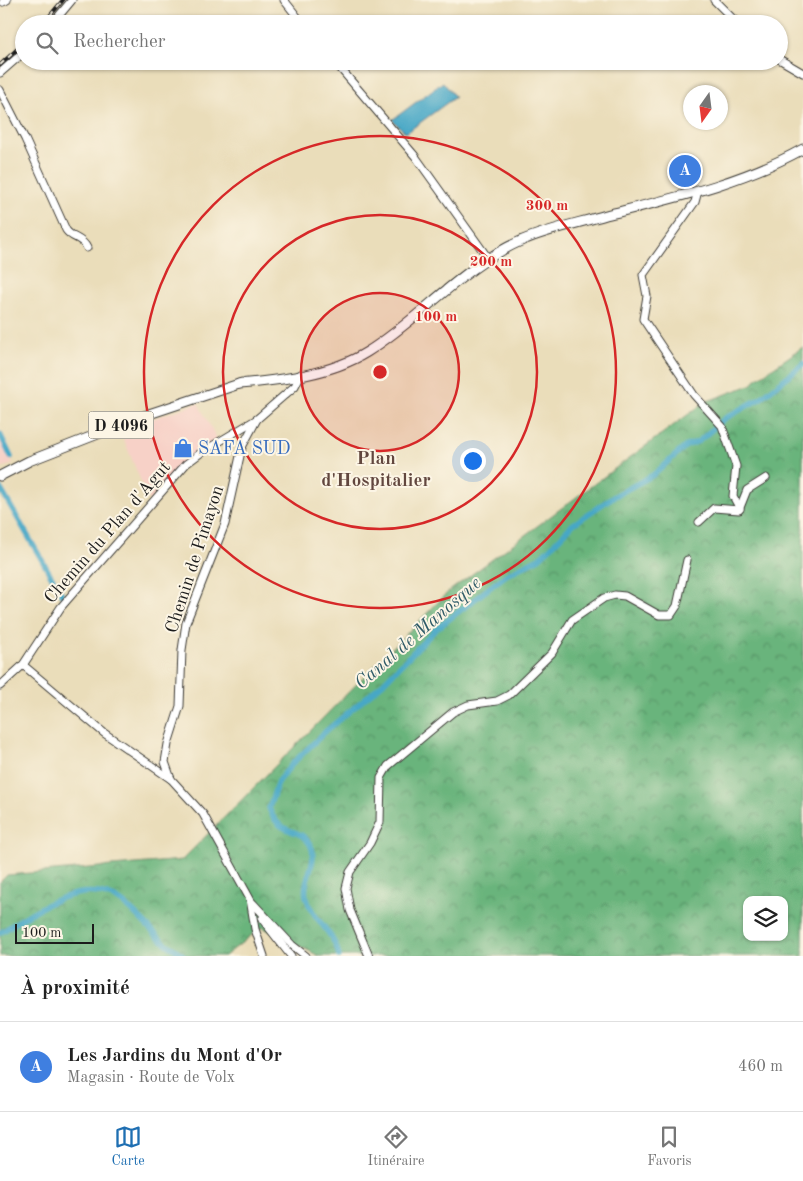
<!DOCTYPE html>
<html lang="fr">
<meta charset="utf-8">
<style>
body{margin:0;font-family:"Old Standard TT",serif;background:#f2f2f2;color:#222}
.controls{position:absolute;right:15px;bottom:15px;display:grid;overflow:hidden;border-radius:10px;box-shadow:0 1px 4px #0004}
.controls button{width:45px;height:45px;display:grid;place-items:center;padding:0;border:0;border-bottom:1px solid #e0e0e0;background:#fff;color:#222;font:25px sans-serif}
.compass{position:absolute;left:683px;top:85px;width:45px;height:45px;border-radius:50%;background:#fff;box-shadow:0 1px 4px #0004;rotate:194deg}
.scale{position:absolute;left:15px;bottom:12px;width:79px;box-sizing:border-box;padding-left:5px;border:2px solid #1c1c1c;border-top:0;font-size:14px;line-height:18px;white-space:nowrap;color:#1c1c1c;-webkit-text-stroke:4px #fcf5e5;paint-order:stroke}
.you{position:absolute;left:472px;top:460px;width:18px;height:18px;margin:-12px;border:4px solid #fff;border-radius:50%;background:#1a73e8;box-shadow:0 0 0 8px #1a73e833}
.badge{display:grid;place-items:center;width:32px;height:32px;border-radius:50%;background:#1f6fb2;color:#fff;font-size:16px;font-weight:700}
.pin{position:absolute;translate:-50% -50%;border:2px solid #fff;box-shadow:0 1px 5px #0006}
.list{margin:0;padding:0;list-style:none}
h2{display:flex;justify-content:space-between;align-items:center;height:65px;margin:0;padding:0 20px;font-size:21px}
h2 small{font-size:16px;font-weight:400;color:#767676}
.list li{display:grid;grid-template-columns:32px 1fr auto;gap:15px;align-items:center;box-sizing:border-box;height:90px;padding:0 20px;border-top:1px solid #e0e0e0}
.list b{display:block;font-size:19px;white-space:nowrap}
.list p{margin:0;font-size:16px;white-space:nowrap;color:#767676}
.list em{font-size:16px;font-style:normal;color:#767676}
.icon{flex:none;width:28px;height:28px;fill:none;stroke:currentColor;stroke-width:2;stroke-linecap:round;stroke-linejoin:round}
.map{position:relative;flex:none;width:803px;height:956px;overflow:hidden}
.search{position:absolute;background:#fff;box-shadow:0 1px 4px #0004;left:15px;right:15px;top:15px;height:55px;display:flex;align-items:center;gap:12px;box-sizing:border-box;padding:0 18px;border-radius:28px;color:#767676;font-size:19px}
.sheet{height:155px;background:#fff}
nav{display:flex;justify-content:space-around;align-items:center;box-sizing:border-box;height:70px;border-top:1px solid #e0e0e0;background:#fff;font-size:14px;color:#767676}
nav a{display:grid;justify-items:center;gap:2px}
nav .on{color:#1f6fb2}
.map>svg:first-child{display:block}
</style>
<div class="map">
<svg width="803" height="956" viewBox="0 0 803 956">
<defs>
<pattern id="forest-crowns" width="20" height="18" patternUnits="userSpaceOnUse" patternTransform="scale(1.25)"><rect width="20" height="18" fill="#69b47c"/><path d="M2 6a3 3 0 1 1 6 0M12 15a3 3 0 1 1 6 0" fill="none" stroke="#569265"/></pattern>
</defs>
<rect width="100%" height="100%" fill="#fcf5e5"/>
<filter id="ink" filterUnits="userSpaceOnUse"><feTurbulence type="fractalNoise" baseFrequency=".02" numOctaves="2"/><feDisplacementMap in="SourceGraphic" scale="10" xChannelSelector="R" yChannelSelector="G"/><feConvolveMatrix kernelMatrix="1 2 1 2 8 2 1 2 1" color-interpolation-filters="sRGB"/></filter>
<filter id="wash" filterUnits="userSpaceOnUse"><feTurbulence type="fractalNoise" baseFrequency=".0096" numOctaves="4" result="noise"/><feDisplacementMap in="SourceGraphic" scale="20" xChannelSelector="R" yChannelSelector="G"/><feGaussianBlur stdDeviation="1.12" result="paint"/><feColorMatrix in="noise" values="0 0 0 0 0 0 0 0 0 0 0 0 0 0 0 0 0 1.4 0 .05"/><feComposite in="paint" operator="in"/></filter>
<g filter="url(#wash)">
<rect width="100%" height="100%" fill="#eaddba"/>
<g fill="#f7d1c7">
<polygon points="198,403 217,439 195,452 180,465 149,501 120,430"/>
<polygon points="0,437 13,464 0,468"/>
</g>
<path fill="url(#forest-crowns)" stroke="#42684c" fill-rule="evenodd" d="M803 347V956H319L262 927 225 956H0V882L7 875 182 860 448 592 705 402 753 384 755 380ZM747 900H784V937H747Z"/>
<polygon fill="#47a7c6" stroke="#326271" points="443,82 455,97 406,133 392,120"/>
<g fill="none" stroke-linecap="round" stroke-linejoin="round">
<g stroke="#47a7c6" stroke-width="5.5">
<polyline points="0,434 11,457"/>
<polyline points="0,488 64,598"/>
<path d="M0 933C33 912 80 876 120 901 135 911 148 928 162 940 168 946 177 950 184 956"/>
<path d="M339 956C335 932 312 920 306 896 302 878 320 861 310 844 298 825 280 838 269 808L278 781 294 762 327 730 381 685 435 630 506 575 539 558 551 547 572 525 613 497 653 475 686 446 699 441 724 419 761 398 803 364"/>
</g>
</g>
</g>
<g filter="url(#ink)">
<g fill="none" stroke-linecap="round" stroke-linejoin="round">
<defs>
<g id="minor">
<polyline points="284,0 303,24"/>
<polyline points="714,0 738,24"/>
<polyline points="3,2 7,0"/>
<polyline points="52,24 72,0"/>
<polyline points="779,59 803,73"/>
<polyline points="334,61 415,156 488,258"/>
<polyline points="0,73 24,52"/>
<path d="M0 90 25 139 66 230C72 239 82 237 87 248"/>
<polyline points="698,191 695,202 643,275 647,296 643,319 694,395 722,426 736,466 733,496 740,509"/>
<polyline points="699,522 714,508 739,510 747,490 766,478"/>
<polyline points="23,665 104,733 171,779"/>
<polyline points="0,686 23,665 61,607 186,464 202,452 257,419"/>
<polyline points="250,900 292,945 306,956"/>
<polyline points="262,919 291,956"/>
<polyline points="264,956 255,929 250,899 203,814 171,779 165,762 168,744 180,706 182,650 186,623 225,524 242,447 257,419 295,386 301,374"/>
<polyline points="369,956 350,910 346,888 350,872 370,843 380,822 381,778 388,766 453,712 468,705 497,701 509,695 552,653 572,620 604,598 615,595 625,596 659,615 671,615 677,606 687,560"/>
</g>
<g id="major">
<path d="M239 384C281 380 330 375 367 352 422 318 462 266 523 240 549 229 579 223 606 215 674 198 742 183 803 149"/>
<polyline points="0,476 29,461 149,414 242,383"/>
</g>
</defs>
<use href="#minor" stroke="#3b3934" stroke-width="9"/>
<use href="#major" stroke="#3b3934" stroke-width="11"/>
<use href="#minor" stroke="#fff" stroke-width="7"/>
<use href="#major" stroke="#fff" stroke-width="9"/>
<defs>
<g id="rail">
<polyline points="43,24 63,0"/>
<polyline points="0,65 24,43"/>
</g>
</defs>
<use href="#rail" stroke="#1c1c1c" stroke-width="4"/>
<use href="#rail" stroke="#fcf5e5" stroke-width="2" stroke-dasharray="5.5" stroke-linecap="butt"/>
</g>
</g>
<circle cx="380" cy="372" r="79" fill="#d62828" fill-opacity=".12"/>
<g fill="none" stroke="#d62828" stroke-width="2.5">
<circle cx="380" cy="372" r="79"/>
<circle cx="380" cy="372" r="157"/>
<circle cx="380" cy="372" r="236"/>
</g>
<defs>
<symbol id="shop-bare" viewBox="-9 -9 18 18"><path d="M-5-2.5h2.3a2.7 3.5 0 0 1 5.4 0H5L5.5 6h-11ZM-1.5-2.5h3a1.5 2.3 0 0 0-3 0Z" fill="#3f7fe0" stroke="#fcf5e5" stroke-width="2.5" paint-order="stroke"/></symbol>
</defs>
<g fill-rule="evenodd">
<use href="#shop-bare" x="169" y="434" width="28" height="28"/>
</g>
<g text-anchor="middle" stroke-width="4" stroke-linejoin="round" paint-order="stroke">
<rect fill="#fcf5e5" stroke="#5f5d58" stroke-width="1" x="88.5" y="411.5" width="65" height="27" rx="4"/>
<g font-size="16" font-weight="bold" fill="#1c1c1c">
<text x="121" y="431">D 4096</text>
</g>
<g font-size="18" fill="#366cbe" stroke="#fcf5e5" text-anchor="start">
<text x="198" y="454">SAFA SUD</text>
</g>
<g font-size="18" fill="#1c1c1c" stroke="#fcf5e5">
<text transform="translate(107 532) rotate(-49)" y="6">Chemin du Plan d'Agut</text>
<text transform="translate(194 559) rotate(-72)" y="6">Chemin de Pimayon</text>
</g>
<g font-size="19" font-weight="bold" fill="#62473f" stroke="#fcf5e5">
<text x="376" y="464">Plan<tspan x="376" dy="22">d'Hospitalier</tspan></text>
</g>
<g font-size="19" font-style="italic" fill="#2f5b68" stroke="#fcf5e5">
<text transform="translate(417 632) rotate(-41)" y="7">Canal de Manosque</text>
</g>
</g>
<circle cx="380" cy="372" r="8" fill="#d62828" stroke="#fcf5e5" stroke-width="2.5"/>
<g font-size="15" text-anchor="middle" font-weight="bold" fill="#d62828" stroke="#fcf5e5" stroke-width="4" stroke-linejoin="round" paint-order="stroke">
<text x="547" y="210">300 m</text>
<text x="491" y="266">200 m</text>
<text x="436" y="321">100 m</text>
</g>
</svg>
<div class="controls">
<button><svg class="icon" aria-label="layers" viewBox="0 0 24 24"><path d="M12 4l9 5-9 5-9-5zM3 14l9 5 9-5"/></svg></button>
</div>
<svg class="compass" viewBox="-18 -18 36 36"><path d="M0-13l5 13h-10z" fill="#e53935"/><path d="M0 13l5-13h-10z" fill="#767676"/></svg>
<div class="scale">100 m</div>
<div class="you"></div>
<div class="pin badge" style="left:685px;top:171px;background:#3f7fe0">A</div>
<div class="search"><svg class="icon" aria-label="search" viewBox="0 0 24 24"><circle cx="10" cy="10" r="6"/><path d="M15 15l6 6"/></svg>Rechercher</div>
</div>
<section class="sheet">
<h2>À proximité<small></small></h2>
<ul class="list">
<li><span class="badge" style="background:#3f7fe0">A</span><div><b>Les Jardins du Mont d'Or</b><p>Magasin · Route de Volx</p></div><em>460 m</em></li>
</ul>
</section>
<nav>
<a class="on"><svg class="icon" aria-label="map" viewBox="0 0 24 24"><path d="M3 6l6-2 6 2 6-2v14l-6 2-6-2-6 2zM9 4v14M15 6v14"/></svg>Carte</a>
<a><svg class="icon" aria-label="directions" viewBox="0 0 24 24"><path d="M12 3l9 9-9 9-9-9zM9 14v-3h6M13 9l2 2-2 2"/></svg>Itinéraire</a>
<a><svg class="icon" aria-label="saved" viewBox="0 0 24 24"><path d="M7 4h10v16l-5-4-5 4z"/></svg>Favoris</a>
</nav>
